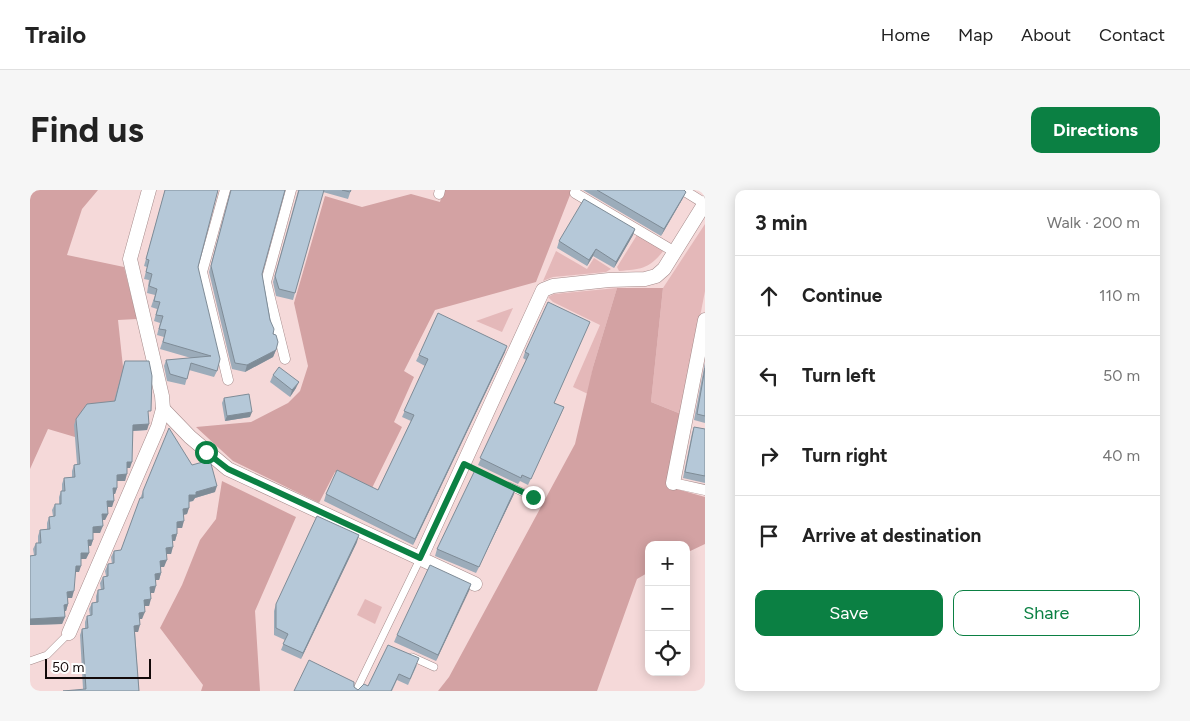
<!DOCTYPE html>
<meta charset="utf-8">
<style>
body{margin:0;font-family:Figtree,sans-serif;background:#f6f6f6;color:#222}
.controls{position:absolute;right:15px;bottom:15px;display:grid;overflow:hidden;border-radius:10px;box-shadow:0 2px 12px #0003}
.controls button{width:45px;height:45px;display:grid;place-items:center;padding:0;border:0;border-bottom:1px solid #e0e0e0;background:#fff;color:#222;font:25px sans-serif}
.scale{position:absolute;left:15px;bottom:12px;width:106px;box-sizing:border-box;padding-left:5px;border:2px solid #120909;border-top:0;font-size:14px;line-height:18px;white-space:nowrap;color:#120909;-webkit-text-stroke:4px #fff;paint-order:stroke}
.stop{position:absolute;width:15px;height:15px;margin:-11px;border:4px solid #0b8043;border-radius:50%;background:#fff}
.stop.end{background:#0b8043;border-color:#fff;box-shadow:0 1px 5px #0008}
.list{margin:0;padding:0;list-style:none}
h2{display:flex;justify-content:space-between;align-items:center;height:65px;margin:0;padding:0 20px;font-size:21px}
h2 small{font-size:16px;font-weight:400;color:#767676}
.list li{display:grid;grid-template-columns:32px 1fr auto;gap:15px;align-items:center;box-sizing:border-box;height:80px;padding:0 20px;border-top:1px solid #e0e0e0}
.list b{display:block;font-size:19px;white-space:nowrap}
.list em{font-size:16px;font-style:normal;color:#767676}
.actions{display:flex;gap:10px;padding:15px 20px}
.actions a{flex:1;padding:11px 0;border:1px solid #0b8043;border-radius:10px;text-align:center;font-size:18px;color:#0b8043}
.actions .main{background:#0b8043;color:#fff}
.icon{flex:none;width:28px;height:28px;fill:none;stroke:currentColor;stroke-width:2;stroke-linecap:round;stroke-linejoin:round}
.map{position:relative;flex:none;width:675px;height:501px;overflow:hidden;border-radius:10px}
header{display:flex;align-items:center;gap:30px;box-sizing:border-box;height:70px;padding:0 25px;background:#fff;border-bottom:1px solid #e0e0e0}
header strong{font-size:24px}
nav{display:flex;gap:28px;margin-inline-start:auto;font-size:18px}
.intro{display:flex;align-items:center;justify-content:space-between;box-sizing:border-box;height:120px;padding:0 30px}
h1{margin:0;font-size:35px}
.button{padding:12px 22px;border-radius:10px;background:#0b8043;color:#fff;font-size:18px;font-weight:700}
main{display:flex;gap:30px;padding:0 30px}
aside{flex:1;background:#fff;border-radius:10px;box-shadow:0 2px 12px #0003}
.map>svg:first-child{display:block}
</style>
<header>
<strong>Trailo</strong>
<nav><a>Home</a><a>Map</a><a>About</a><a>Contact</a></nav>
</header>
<div class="intro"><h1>Find us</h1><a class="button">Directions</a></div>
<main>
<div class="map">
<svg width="675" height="501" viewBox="0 0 675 501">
<rect width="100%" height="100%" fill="#f5d9d9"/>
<g fill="#e4b8b9">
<polygon points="675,34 675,101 651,224 621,212 633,98"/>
<path d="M607 45 634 60C619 79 612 79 589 81L587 77Z"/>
<polygon points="526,61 557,79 564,68 581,79 576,82 523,87 513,91"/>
<polygon points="587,98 563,177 558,204 543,197 570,135 523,112 518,107 524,104"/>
<polygon points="483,118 472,142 446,131"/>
<polygon points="335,409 352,417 345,434 327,425"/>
</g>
<g fill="#d3a2a3">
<polygon points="0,0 68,0 52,19 37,65 94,77 107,129 88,130 93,177 89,217 45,247 18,239 0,279"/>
<polygon points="413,0 542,0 506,92 405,120 374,181 384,187 364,232 372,237 342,298 305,282 289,313 203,271 166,237 221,232 258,213 270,201 278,176 264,113 295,6 332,17 381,4 410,12"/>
<polygon points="587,98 633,98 621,212 651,224 636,296 675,307 675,354 656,363 656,355 619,355 619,382 607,389 567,501 408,501 419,487 545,254 563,177"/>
<polygon points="192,291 266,327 225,421 230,501 171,501 173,495 130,438 152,395 170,350 186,329"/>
</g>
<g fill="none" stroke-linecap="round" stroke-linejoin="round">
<defs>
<g id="service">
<polyline points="479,296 503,307"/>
<polyline points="382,467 404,477"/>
<polyline points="0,471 17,465 39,443"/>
<polyline points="326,501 390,369"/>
</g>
<g id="pedestrian">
<polyline points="195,0 172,82 198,190"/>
<polyline points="653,0 674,13"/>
<polyline points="545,3 645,62"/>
<polyline points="409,4 410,0"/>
<polyline points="255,169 236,92 261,0"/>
<polyline points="643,293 675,300"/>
</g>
<g id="minor">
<polyline points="133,219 160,247 198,279 445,394"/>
<polyline points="643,293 675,130"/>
<polyline points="390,369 513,100 523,96 579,90 615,89 626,86 634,79 675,13"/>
<polyline points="39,443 128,237 133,219 132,206 100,69 119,0"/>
</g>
</defs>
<use href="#service" stroke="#a68c8c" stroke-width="8"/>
<use href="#pedestrian" stroke="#a68c8c" stroke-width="11"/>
<use href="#minor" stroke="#a68c8c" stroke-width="15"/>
<use href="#service" stroke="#fff" stroke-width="7"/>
<use href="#pedestrian" stroke="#fff" stroke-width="10"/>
<use href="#minor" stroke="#fff" stroke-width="14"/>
</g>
<g fill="#9cacba">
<polygon points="135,0 188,0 168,77 187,181 184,187 159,180 155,195 137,191 134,176 136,170 161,168 130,159 134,147 127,145 130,133 124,131 127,119 121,117 125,105 117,103 119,90 114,89 117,77 114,76"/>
<polygon points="201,0 255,0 232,84 246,160 243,167 215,182 202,179 179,82"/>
<polygon points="267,0 321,0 318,9 293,2 263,110 246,106 243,92 268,1"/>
<polygon points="553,0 654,0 653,8 631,46"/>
<polygon points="605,39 603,45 584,78 563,66 557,76 527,58 529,51"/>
<polygon points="557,138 524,213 534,217 531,224 498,295 490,291 488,294 448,275 496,170 493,168 495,162"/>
<polygon points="475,162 383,355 294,311 296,304 348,300 381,231 372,227 395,176 386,171 389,165"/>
<polygon points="95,171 119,227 117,240 103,241 100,278 97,278 95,291 87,291 87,298 85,304 84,304 82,317 77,317 78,324 75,330 72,330 70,343 63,343 63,350 61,356 58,356 59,363 56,369 51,369 49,382 45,382 42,408 38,408 38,414 36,421 34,421 35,427 32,434 0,435 0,366 4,365 3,359 6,353 8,353 8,346 10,340 17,339 17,333 19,327 23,326 22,320 25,314 29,314 29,307 31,301 32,301 32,294 34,288 42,287 42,281 44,275 47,274 44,235 46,229 84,211"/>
<polygon points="675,172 675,233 664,230"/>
<polygon points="243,185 266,198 260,207 240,192"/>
<polygon points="194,208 220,227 195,231 192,213"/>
<polygon points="664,237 675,239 675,293 653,288 662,243"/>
<polygon points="162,275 185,302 165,308 163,311 159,312 157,324 154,325 152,338 147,338 147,344 145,351 143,351 141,364 137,364 134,377 130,377 131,383 129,390 126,390 124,403 121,403 119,416 114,416 112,429 110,429 108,442 105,442 109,501 53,499 50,445 52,439 55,438 55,432 57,426 60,426 59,419 62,413 66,413 66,406 68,400 71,400 70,393 73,387 76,386 75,381 78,374 82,374 81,367 84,361 91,360 113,301"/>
<polygon points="484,304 446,383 405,366 407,359"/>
<polygon points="327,352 271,469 251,460 255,450 244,445 244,421 246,414"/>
<polygon points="441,394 406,471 364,452 367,445"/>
<polygon points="387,475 378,495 367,490 362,501 264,501 324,497 328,500"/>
</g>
<g fill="#7f8c97">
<polygon points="656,2 653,8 631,46 634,39"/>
<polygon points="605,39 603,45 584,78 586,72"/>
<polygon points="566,59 563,66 557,76 559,70"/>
<polygon points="477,156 475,162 383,355 385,349"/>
<polygon points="246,160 243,167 215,182 217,175"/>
<polygon points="269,192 266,198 260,207 262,200"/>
<polygon points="222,222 220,227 195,231 197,226"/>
<polygon points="119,234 117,240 101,241 103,235"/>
<polygon points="97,272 102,272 100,278 94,278"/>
<polygon points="97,284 95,291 85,291 87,285"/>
<polygon points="187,296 185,302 165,308 163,311 156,312 159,305 166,302"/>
<polygon points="486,297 484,304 446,383 449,377"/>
<polygon points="83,298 87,298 85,304 81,304"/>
<polygon points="77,311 84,311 82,317 75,317"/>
<polygon points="159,318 157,324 151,325 153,319"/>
<polygon points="72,324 78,324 75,330 70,330"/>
<polygon points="154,331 152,338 144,338 147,332"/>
<polygon points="73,336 70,343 60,343 63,337"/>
<polygon points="147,344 145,351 140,351 142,345"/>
<polygon points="329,345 327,352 271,469 273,463"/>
<polygon points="58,350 63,350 61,356 56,356"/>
<polygon points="143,357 141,364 134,364 136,358"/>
<polygon points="51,363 59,363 56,369 48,369"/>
<polygon points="137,370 134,377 128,377 130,371"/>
<polygon points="46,376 51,376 49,382 43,382"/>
<polygon points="131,383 129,390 123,390 125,384"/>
<polygon points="441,394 439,401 406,471 408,465"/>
<polygon points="126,396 124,403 118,403 120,397"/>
<polygon points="44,401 42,408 35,408 37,402"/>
<polygon points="121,409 119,416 112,416 114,410"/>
<polygon points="38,414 36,421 32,421 34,415"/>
<polygon points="115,422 112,429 107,429 109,423"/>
<polygon points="35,427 32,434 0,435 0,429"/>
<polygon points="110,435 108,442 102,442 104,436"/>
</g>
<g fill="#b5c8d8" stroke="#7f8c97">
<polygon points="135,0 188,0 168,77 190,169 187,181 161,173 157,189 140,184 136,170 181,166 133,152 136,140 129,139 133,126 126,125 130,112 124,111 127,99 119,96 122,84 116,82 119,70 116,69"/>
<polygon points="201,0 255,0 232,84 240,130 244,139 243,144 246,145 248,152 246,160 217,175 205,173 181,76"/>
<polygon points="269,0 294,0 265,103 249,99 245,86"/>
<polygon points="312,0 321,0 320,2"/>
<polygon points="567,0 654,0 656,2 634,39"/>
<polygon points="554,9 605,39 586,72 566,59 559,70 529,51"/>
<polygon points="518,112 560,132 524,213 534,217 501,289 492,285 491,288 450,268 499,164 495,162"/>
<polygon points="408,123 477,156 385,349 296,304 307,280 348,300 384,225 374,221 398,169 389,165"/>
<polygon points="95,171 119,171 122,186 121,221 118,221 119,234 103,235 102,272 97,272 97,284 87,285 87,298 83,298 84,311 77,311 78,324 72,324 73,336 63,337 63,350 58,350 59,363 51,363 51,376 46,376 44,401 37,402 38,414 34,415 35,427 0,429 0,366 6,365 6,353 11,353 10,340 20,339 19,327 25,326 25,314 31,314 31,301 35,301 34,288 45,287 44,275 50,274 46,229 57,214 85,211"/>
<polygon points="249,177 269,192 262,200 243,185"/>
<polygon points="675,178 675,226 667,224"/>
<polygon points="219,204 222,222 197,226 194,208"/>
<polygon points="664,237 675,239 675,286 655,282"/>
<polygon points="139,238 162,275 180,270 187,296 166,302 166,305 159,305 159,318 153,319 154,331 147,332 147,344 142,345 143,357 136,358 137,370 130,371 131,383 125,384 126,396 120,397 121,409 114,410 115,422 109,423 110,435 104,436 109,501 33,501 56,499 52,439 58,438 57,426 62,425 62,413 68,412 68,400 74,399 73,387 78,386 78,374 84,373 84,361 91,360 110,308 113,308 113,301"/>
<polygon points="446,278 486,297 449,377 407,359"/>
<polygon points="287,326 329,345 273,463 253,454 258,444 246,438 246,414"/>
<polygon points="400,375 441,394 408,465 367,445"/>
<polygon points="358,455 389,468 380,489 369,484 361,501 264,501 279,470 324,492 324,497 328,500 334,494 338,496"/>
</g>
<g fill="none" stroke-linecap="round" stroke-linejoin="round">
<polyline stroke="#0b8043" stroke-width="6" points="176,262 198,279 390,368 434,274 503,307"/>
</g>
</svg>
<div class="controls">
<button>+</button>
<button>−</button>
<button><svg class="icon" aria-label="locate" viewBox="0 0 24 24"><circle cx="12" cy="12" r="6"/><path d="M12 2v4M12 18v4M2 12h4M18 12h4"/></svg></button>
</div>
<div class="scale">50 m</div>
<div class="stop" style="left:176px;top:262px"></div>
<div class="stop end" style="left:503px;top:307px"></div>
</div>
<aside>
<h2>3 min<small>Walk · 200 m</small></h2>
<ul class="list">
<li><svg class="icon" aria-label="ahead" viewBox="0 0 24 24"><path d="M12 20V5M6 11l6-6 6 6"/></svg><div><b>Continue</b></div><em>110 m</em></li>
<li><svg class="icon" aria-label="left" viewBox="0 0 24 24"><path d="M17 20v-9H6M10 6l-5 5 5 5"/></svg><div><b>Turn left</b></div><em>50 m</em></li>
<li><svg class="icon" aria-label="right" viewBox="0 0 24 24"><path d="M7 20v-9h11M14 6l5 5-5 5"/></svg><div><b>Turn right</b></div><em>40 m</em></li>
<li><svg class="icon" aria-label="arrive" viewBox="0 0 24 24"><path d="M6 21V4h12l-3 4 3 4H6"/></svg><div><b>Arrive at destination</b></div></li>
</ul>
<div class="actions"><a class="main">Save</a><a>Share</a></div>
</aside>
</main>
